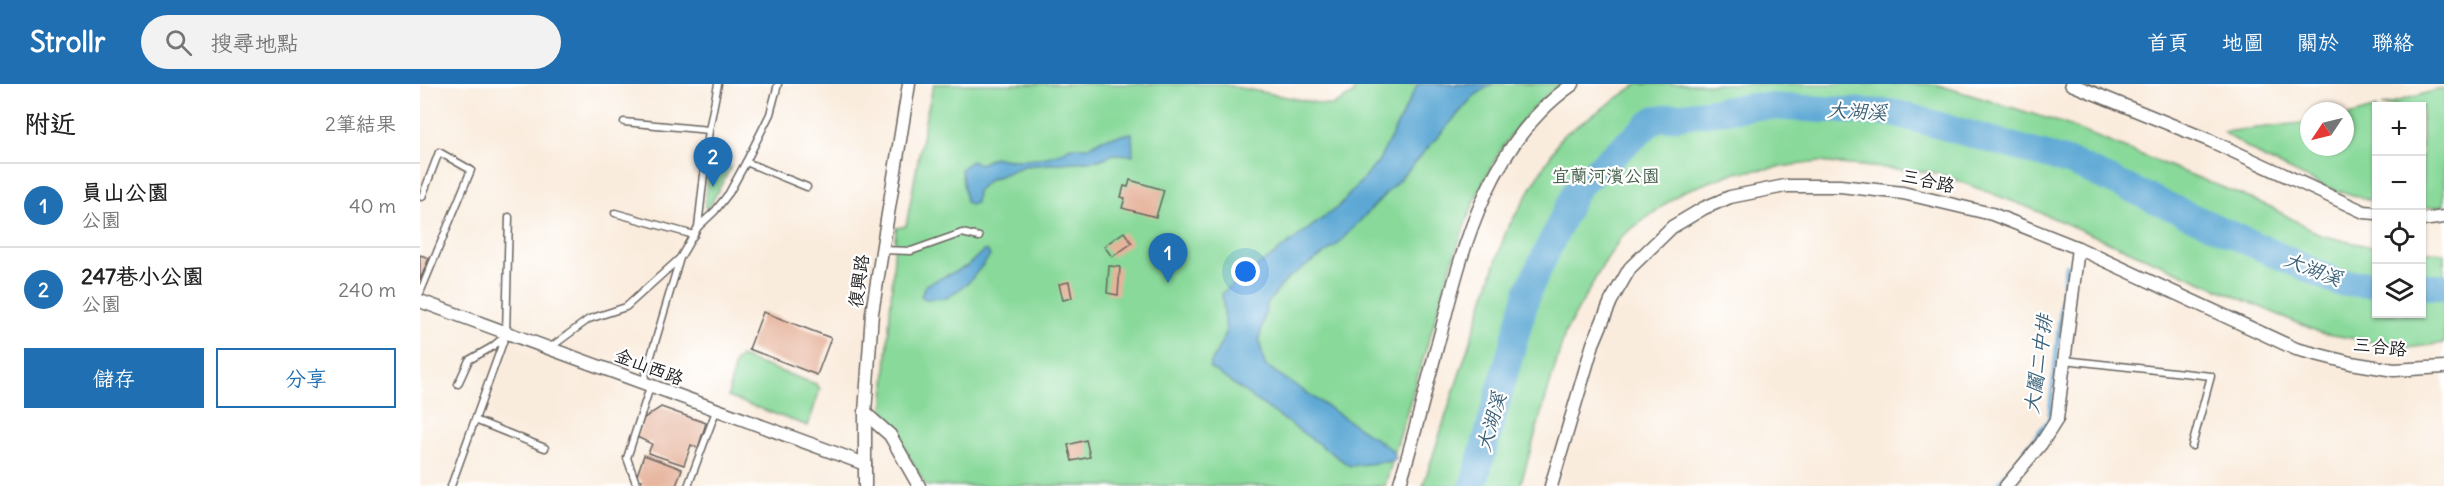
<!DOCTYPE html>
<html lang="zh-TW">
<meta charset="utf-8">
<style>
body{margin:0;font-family:Delius,"LXGW WenKai TC",sans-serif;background:#f2f2f2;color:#222}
.controls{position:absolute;right:18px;top:18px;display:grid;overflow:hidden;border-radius:0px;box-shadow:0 2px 4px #0004}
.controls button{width:54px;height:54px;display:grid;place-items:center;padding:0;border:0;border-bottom:2px solid #e0e0e0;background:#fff;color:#222;font:30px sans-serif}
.compass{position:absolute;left:1880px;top:18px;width:54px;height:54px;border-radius:50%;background:#fff;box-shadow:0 2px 4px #0004;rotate:235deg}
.you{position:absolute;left:826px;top:188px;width:21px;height:21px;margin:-15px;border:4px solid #fff;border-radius:50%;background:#1a73e8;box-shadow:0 0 0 9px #1a73e833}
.badge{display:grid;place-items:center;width:39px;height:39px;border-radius:50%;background:#1f6fb2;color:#fff;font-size:20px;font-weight:700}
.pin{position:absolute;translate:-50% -50px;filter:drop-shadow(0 2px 3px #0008)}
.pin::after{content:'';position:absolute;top:32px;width:21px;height:18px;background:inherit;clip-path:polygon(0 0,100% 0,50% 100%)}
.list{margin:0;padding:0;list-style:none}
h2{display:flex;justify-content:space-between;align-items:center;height:78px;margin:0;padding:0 24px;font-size:26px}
h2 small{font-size:20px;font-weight:400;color:#767676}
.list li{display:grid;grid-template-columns:39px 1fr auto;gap:18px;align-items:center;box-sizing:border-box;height:84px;padding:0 24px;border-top:2px solid #e0e0e0}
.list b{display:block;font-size:22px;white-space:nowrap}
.list p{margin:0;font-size:20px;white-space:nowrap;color:#767676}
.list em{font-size:20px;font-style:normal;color:#767676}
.actions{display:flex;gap:12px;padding:18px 24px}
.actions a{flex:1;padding:14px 0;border:2px solid #1f6fb2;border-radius:0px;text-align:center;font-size:21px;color:#1f6fb2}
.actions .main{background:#1f6fb2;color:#fff}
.icon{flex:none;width:33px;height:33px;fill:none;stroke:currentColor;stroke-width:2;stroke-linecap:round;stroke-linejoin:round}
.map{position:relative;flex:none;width:2024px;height:402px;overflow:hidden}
header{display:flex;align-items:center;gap:36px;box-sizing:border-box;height:84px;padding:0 30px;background:#1f6fb2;color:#fff}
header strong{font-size:28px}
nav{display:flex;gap:33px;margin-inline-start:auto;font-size:21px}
.search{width:420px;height:54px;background:#f2f2f2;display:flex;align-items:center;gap:15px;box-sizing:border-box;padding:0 21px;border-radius:33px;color:#767676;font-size:22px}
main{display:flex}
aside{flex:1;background:#fff}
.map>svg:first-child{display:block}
</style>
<header>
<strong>Strollr</strong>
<div class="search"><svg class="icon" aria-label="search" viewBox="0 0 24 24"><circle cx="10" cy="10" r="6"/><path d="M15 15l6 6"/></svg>搜尋地點</div>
<nav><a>首頁</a><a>地圖</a><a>關於</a><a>聯絡</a></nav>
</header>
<main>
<aside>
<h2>附近<small>2筆結果</small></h2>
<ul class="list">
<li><span class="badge">1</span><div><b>員山公園</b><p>公園</p></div><em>40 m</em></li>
<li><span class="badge">2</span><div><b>247巷小公園</b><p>公園</p></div><em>240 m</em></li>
</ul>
<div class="actions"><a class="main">儲存</a><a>分享</a></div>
</aside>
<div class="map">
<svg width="2024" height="402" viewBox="0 0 2024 402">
<rect width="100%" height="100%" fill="#fff"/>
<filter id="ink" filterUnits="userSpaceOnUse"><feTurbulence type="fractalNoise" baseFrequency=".0167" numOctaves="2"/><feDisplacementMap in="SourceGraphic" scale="12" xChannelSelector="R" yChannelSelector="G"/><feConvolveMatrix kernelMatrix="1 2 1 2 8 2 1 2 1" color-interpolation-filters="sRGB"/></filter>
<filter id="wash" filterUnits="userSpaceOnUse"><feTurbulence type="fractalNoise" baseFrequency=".008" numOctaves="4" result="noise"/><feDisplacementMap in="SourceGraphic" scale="24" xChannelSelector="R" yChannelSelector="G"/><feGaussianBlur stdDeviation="1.35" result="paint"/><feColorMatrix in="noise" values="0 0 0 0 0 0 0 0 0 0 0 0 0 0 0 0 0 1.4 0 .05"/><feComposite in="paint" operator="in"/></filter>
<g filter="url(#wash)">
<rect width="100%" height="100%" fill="#faecdd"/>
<g fill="#88d99a" stroke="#527a5b" stroke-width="1.5">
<path d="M514 0H801L912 22 933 10 936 0H1141C1064 54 1036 164 1011 249 995 300 980 351 965 402H506L463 329 476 144 486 142 506 32Z"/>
<polygon points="1218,0 1515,0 1642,39 1851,123 1900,151 1956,164 1956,230 2002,230 2002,167 2024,169 2024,259 1988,264 1901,249 1605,122 1517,89 1398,78 1314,89 1262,108 1202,152 1183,181 1145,249 1100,402 1003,402 1086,147 1142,52"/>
<polygon points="2024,4 2024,122 2002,124 2002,22 1961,22"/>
<polygon points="1956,24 1956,118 1906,103 1844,74 1803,48 1889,38 1889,63 1925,63 1925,33"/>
<polygon points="288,78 311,83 288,125 285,123"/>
<polygon points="320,273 396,300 400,305 388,342 308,313 315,278"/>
</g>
<g fill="#5ca7d4" stroke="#3c6278" stroke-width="1.5">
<polygon points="998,0 1072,0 1053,13 992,82 917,161 868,194 847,220 839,256 845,281 971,365 976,374 973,377 930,382 789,283 806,249 802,209 919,122 958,78"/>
<path d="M712 49 713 71 694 70 679 76 604 82 569 96 557 107 556 119 550 121 546 118 541 85 551 77 560 80 574 73C593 79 635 76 650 63H669L682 55Z"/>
<polygon points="563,167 568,167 570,172 548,199 527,214 505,215 501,212 506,201 547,182"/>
</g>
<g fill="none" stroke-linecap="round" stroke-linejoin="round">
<polyline stroke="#5ca7d4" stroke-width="4.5" points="1577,402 1629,336 1646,181"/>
<g stroke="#5ca7d4" stroke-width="27">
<polyline points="2002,202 2024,203"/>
<polyline points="1053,402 1108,207 1158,102 1235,35 1337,22 1475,29 1653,79 1919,199 1956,200"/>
</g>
</g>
<g id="blocks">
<g fill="#e6b39b">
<polygon points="710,96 744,106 736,133 702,124 705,114 701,113 704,102 708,103"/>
<polygon points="704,148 712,159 692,173 684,162"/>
<polygon points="0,171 9,174 0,196"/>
<polygon points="689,182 700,183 698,211 687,209"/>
<polygon points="649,198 652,214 643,216 639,200"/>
<polygon points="343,228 411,254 397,291 329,265"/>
<polygon points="241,323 286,339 278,364 271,361 264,381 228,369 232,360 217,353 224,334"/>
<polygon points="666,356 670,373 652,377 648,361"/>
<polygon points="224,371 262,385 256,402 220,402 222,396 216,394"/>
</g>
</g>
</g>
<g filter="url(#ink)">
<use href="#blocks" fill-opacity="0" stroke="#6a6560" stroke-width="1.5"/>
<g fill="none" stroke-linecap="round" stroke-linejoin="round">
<defs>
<g id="service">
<polyline points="204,38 289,46"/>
<polyline points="326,78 387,103"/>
<polyline points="195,129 274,151"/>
<polyline points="278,143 289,46 298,0"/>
<polyline points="462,166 491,167 542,149 559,153"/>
<polyline points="0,209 51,86 19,68 2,113"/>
<polyline points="131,263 169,235 206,223 259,175"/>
<polyline points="1644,276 1791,292 1772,362"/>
<polyline points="223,299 260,174 278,143 295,127 309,109 326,78 350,30 358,0"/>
<polyline points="38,300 49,276 72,263 84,253"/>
<polyline points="55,336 125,364"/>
<polyline points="31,402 86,250 89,133"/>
<polyline points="217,402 207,374 230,303"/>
<polyline points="268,402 296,327"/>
</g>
<g id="minor">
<polyline points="1651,0 1791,57 1944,128 1956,129"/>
<polyline points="2002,136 2024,133"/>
<polyline points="0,217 445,380"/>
<polyline points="445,329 470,351 499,402"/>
<polyline points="445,402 445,329 452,229 489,0"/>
<path d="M979 402C995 351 1007 299 1021 248 1044 157 1071 57 1153 0"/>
<polyline points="1131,402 1173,260 1191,217 1210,184 1252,143 1284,124 1310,113 1365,102 1420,102 1483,109 1572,130 1658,164 1876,265 1931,279 1974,286 2024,283"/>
<polyline points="1586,402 1621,360 1637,335 1658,164"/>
</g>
</defs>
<use href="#service" stroke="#6a6560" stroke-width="9"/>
<use href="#minor" stroke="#6a6560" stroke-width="15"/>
<use href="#service" stroke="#fff" stroke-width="6"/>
<use href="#minor" stroke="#fff" stroke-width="12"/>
</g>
</g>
<g text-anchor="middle" stroke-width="4.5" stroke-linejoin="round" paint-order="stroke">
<g font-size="18" fill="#425e48" stroke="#fff">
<text x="1186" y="98">宜蘭河濱公園</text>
</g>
<g font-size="18" fill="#1c1c1c" stroke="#fff">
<text transform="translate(1508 97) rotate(12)" y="6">三合路</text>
<text transform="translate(439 197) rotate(-82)" y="6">復興路</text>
<text transform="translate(1960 263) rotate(6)" y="6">三合路</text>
<text transform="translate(229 283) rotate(21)" y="6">金山西路</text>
</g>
<g font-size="20" font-style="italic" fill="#3c6278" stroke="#fff">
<text transform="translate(1437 27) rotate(3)" y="7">大湖溪</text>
<text transform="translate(1893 185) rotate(21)" y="7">大湖溪</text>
<text transform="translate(1618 280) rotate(-82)" y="7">大鬮二中排</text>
<text transform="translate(1071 338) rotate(-74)" y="7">大湖溪</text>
</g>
</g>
</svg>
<div class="controls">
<button>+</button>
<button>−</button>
<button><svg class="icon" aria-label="locate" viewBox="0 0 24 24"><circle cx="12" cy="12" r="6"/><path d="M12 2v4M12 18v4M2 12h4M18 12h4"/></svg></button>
<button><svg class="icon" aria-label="layers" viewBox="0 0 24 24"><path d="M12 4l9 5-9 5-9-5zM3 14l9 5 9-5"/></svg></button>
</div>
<svg class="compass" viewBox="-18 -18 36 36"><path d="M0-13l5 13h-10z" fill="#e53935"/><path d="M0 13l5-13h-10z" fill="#767676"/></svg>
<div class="you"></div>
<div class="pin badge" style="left:748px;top:199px">1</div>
<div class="pin badge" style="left:293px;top:103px">2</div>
</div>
</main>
